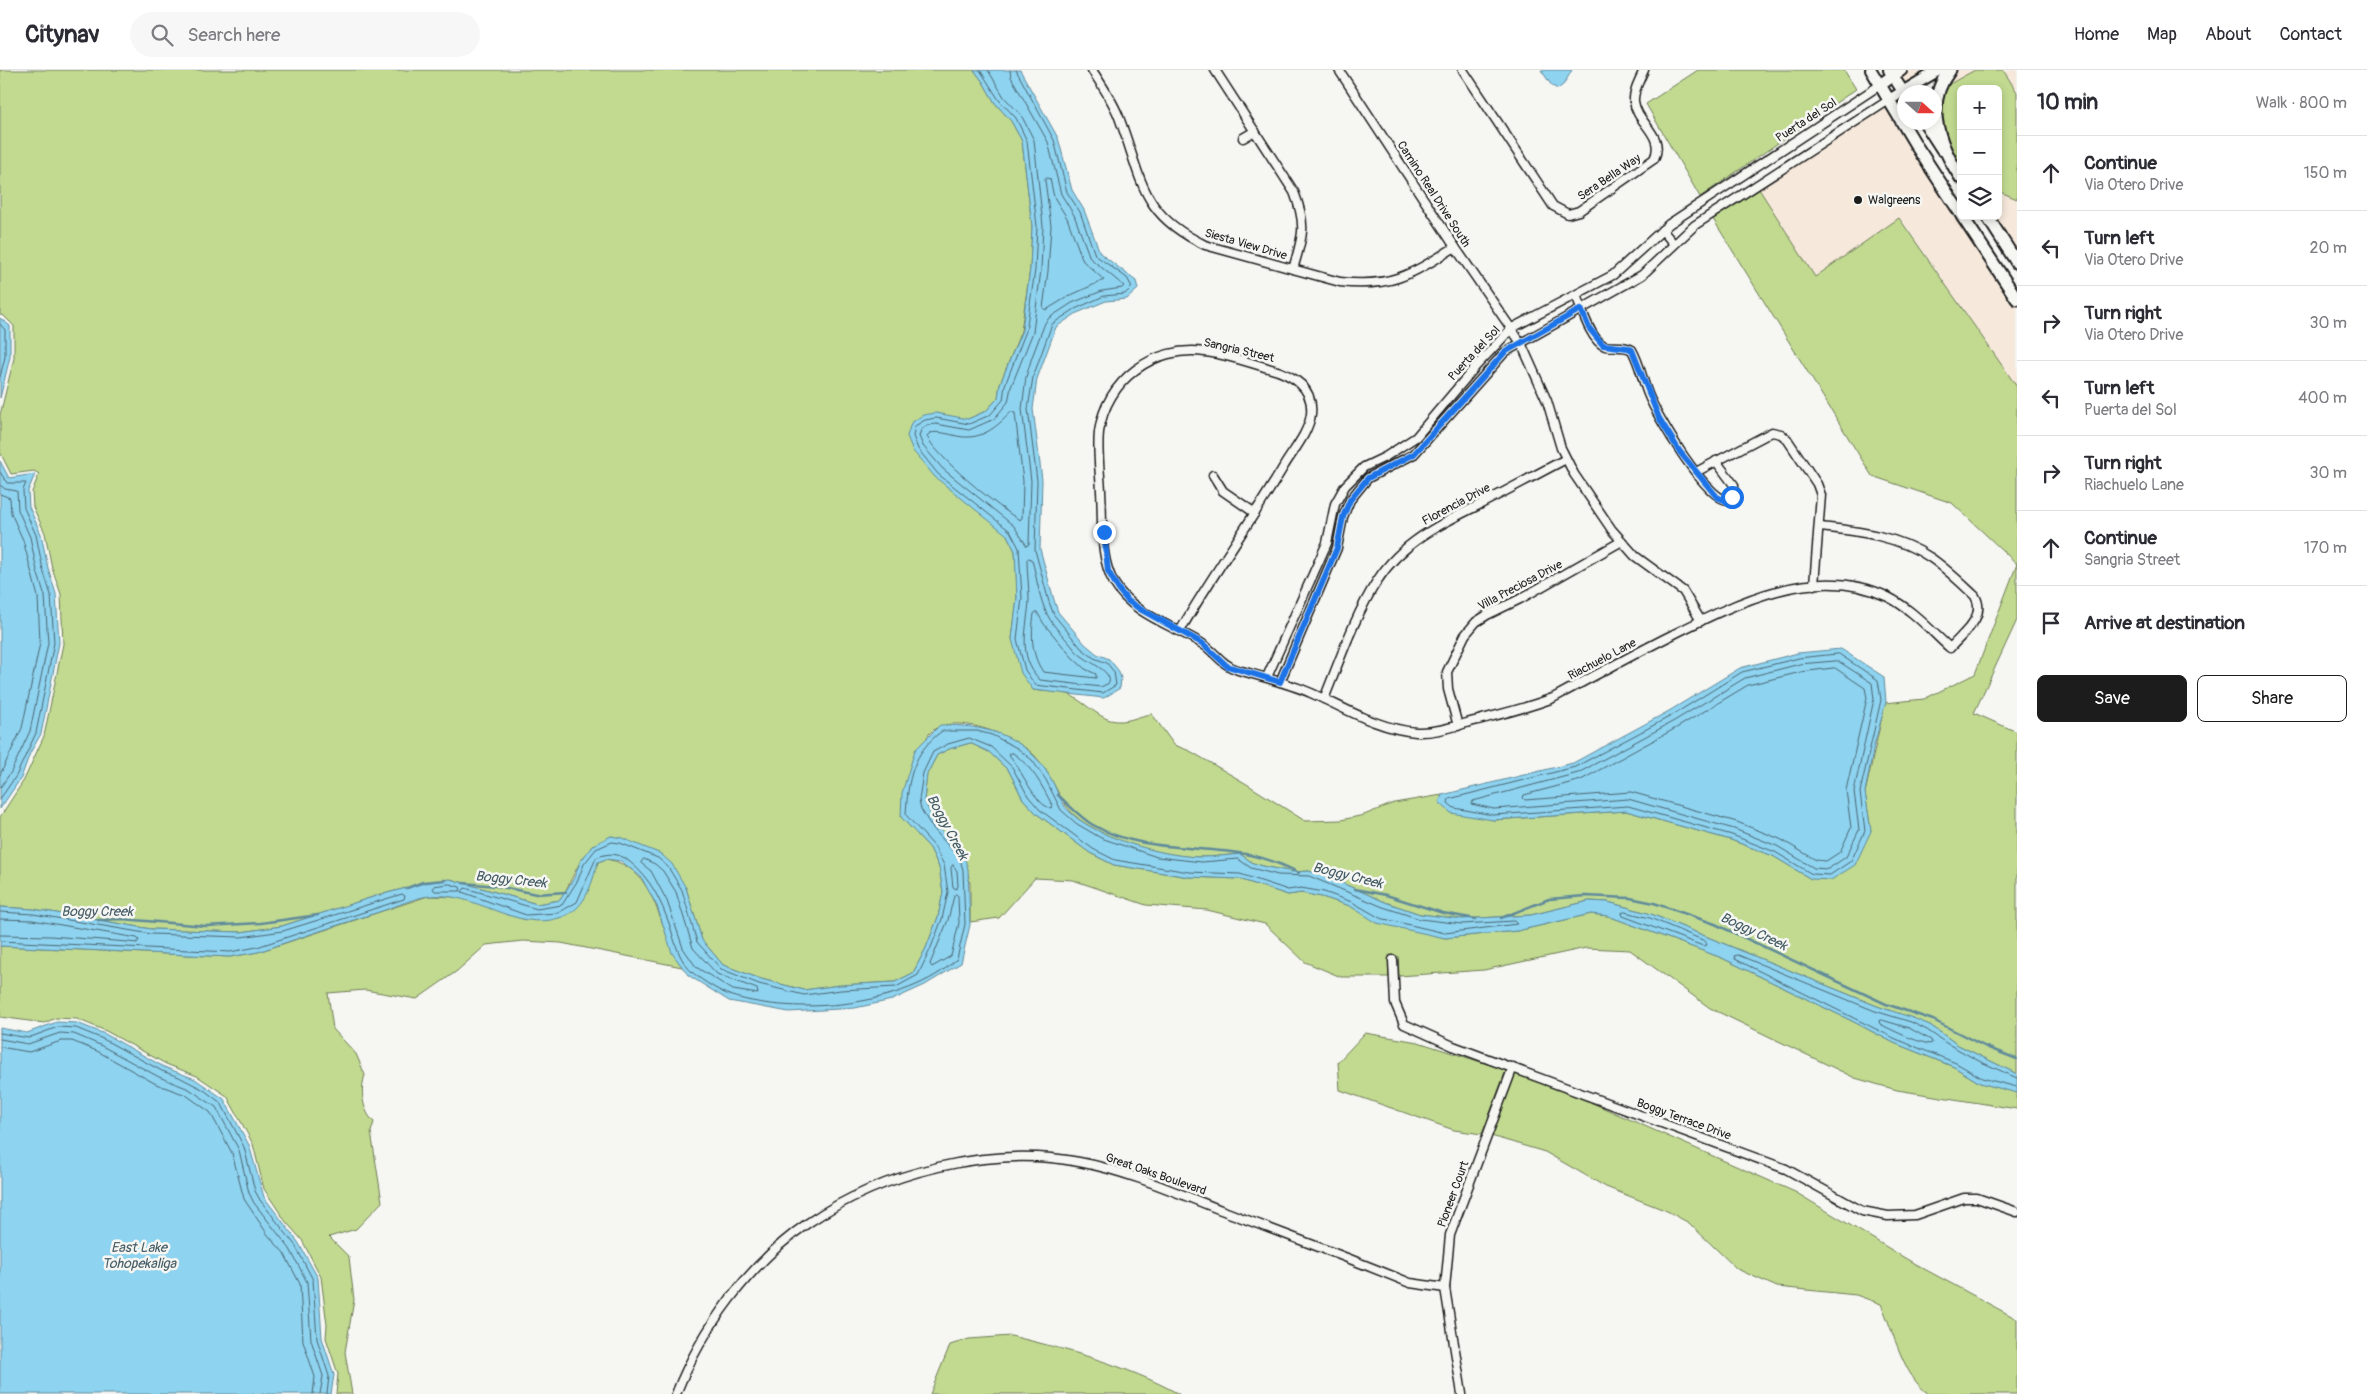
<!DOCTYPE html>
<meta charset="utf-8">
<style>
body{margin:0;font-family:Pangolin,sans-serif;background:#f7f7f7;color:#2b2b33}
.controls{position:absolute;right:15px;top:15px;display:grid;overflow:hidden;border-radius:8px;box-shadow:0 2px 8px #0003}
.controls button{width:45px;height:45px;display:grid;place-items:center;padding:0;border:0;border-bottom:1px solid #e1e1e2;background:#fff;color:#2b2b33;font:25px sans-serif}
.compass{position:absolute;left:1897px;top:15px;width:45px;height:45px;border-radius:50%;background:#fff;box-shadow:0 2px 8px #0003;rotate:111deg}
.stop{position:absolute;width:15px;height:15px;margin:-11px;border:4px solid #1a73e8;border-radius:50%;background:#fff}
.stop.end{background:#1a73e8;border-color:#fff;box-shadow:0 1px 5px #0008}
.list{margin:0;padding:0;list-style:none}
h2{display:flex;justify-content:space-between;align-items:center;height:65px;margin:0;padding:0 20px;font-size:21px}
h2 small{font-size:16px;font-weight:400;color:#7c7c81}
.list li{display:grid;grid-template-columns:32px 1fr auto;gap:15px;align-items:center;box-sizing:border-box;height:75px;padding:0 20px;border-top:1px solid #e1e1e2}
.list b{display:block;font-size:19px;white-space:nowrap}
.list p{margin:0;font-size:16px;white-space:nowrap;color:#7c7c81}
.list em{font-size:16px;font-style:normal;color:#7c7c81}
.actions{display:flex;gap:10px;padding:15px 20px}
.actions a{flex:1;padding:11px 0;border:1px solid #1c1c1c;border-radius:8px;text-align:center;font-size:18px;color:#1c1c1c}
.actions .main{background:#1c1c1c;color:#fff}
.icon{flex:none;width:28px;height:28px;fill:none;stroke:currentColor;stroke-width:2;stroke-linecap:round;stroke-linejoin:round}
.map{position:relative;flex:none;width:2017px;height:1324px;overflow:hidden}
header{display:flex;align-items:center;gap:30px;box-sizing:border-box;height:70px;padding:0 25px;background:#fff;border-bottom:1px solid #e1e1e2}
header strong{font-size:24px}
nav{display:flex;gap:28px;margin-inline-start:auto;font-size:18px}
.search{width:350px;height:45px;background:#f7f7f7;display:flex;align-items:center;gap:12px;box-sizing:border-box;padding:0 18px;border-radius:28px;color:#7c7c81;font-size:19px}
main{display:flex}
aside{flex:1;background:#fff}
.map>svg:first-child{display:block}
</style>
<header>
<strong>Citynav</strong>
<div class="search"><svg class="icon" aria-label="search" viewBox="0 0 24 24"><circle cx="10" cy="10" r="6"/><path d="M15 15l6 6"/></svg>Search here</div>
<nav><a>Home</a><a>Map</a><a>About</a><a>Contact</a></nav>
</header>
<main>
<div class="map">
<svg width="2017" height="1324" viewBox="0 0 2017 1324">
<rect width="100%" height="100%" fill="#f6f6f2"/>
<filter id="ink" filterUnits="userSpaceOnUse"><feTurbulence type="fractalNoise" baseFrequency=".02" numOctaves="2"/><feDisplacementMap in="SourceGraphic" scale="10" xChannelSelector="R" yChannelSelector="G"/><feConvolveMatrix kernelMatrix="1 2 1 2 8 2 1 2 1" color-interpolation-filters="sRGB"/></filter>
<g filter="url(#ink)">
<g fill="#f6e8db">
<polygon points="1909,0 1929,0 1905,15 1899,7"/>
<polygon points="1956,0 1975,0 1944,17 1946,14"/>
<polygon points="2003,0 2017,0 2017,22"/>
<polygon points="1887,36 2017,220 2017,317 1900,148 1815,207 1759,119"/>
<polygon points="1998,121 2017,129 2017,204 2000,178 1986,146 1998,146"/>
</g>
<g fill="#c1da90" stroke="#6e7b56">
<path d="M0 0H974L983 12 995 33 1011 51 1022 71 1032 156 1030 199 1021 261 1000 314 998 328 986 341 968 349 1007 465 1015 481 1016 494 1017 528 1012 569 1033 620C1043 622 1058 621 1068 624 1080 629 1097 646 1110 650 1128 654 1136 646 1152 644L1174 675 1190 681 1245 713 1305 751 1341 750 1364 745 1394 733 1442 725 1439 732 1493 750 1626 741 1731 770 1773 786 1811 809 1871 761 1865 723 1885 633 1924 629 1975 604 2017 494 1952 433 1872 406 1713 149 1759 119 1815 207 1899 148 2017 317V550L1974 643 2017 662V1004L1958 975 1930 955 1877 936 1651 844 1608 832 1589 831 1531 845 1462 849 1420 844 1385 832 1333 809 1309 801 1293 802 1263 796 1253 793 1240 784C1228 785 1215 787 1202 787 1165 787 1111 772 1080 750 1058 734 1054 705 1035 686 1016 666 950 639 929 664 922 673 906 732 901 747L930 778 939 797 943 822 938 847 926 878 913 903 895 912 840 915 804 920 761 909 723 895 702 870 686 818 661 784 612 766 593 775 580 792 561 830 537 834 450 809 425 813 376 826 282 856 241 862 151 859 33 839 0 837V747L24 710 44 666 63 574 61 524 52 498 45 463 33 437 32 422 39 404 34 401 11 404 0 382V345L14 288V256L4 246 0 245Z"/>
<polygon points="1698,0 1844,0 1856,19 1700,127 1646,34"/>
<path d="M1975 0H2003L2017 22V129L1998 121V19H1961V101C1942 71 1939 51 1944 17Z"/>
<polygon points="970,673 989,682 1009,701 1023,729 1037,744 1090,783 1114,795 1189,807 1239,809 1288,825 1301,823 1322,827 1350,836 1362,843 1445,868 1517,861 1591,844 1608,846 1722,888 1852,951 1894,973 1954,997 1980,1013 2015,1022 2017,1023 2017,1039 1897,1020 1855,1008 1710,938 1630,880 1586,878 1484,900 1399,906 1398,886 1389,885 1389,907 1341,907 1305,892 1265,854 1207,840 1146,835 1073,810 1035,808 999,848 970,852 970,813 964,786 935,753 924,730 927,704 937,685 949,679"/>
<path d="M606 789C659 797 657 861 682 897L561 873 523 871 486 875 457 901 417 929 365 920 328 923 333 959 356 984 365 1005C360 1020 362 1041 374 1052L371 1062 382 1132 356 1159 329 1167 349 1187 354 1230 345 1282 352 1324H336L338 1304 326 1268 327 1255 321 1207 302 1170 286 1152 264 1119 253 1074 227 1026 197 1006 166 994 106 961 77 949 56 948 44 953 0 947V876L230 887 258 882 428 826 459 827 526 850 588 821 598 792Z"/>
<polygon points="1365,963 1418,972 1506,1000 1482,1064 1454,1060 1340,1020 1338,992"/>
<path d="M1515 1004 1574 1025 1795 1122 1915 1194 2017 1249V1324H1929C1903 1307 1894 1262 1881 1234L1856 1225 1777 1217 1737 1199 1689 1153 1667 1141 1606 1117 1545 1082 1491 1066Z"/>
<path d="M1011 1266C1069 1280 1126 1295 1179 1324H930L950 1275 969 1269Z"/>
</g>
<g fill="#8ed3f0" stroke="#608a9b">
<polygon points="974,0 1020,0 1058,68 1072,120 1084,140 1100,183 1136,211 1138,219 1127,229 1106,231 1077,243 1056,257 1037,309 1033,339 1042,410 1040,479 1054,530 1058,542 1085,574 1097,584 1109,589 1118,600 1121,608 1120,618 1104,628 1033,620 1021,603 1012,569 1017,528 1015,481 1007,465 935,407 913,381 907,366 911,353 923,345 936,343 968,349 986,341 998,328 1000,314 1022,260 1030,199 1032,156 1022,71 1011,51 995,33 983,12"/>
<polygon points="1541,0 1572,0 1564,14 1558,19 1552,16"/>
<polygon points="0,248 10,256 10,287 0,328"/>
<polygon points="0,391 9,408 35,404 28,421 29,437 41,464 48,498 56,524 59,573 41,664 30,683 21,708 0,739"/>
<polygon points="1841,579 1884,607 1886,632 1874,676 1865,722 1871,761 1855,795 1831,810 1811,809 1773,786 1731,770 1626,741 1493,750 1451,743 1439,732 1442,725 1573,693 1669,641 1740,598 1798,583"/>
<path d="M940 655C987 655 1025 665 1050 707 1056 717 1059 729 1066 738 1091 767 1165 787 1202 787 1215 787 1228 785 1240 784L1253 793 1263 796 1293 802 1309 801 1333 809 1385 832 1420 844 1462 849 1531 845 1589 831 1608 832 1651 844 1877 936 1913 948 1930 955 1958 975 2017 1004V1023L1980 1013 1954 997 1894 973 1852 951 1722 888 1608 846 1591 844 1517 861 1445 868 1377 853 1350 836 1322 827 1301 823 1288 825 1239 809 1189 807 1114 795 1090 783 1037 744 1023 729 1009 701 989 682 970 673 949 679 937 685 927 704 924 730 935 753 964 786 968 799 970 855 961 893 925 915 892 930 855 938 789 942 729 931 688 905 672 883 657 836 641 807 621 791 606 789 598 792C591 816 585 841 559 848 515 862 475 821 429 826 414 828 397 836 382 841 340 854 299 868 258 882L230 887 0 876V837L33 839 151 859 241 862 282 856 376 826 425 813 450 809 537 834 560 830 574 808 580 792 593 775 611 766 622 768 661 784 672 794 686 818 702 870 723 895 761 909 804 920 840 915 895 912 913 903 926 878 938 847 943 822 939 797 930 778 901 747 902 723 915 680Z"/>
<polygon points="57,952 77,953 105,964 164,997 195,1009 224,1029 249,1075 264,1127 298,1172 318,1208 322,1268 334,1305 331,1324 0,1324 0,958 27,963"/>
</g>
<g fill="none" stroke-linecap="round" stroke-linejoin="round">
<g stroke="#4a6571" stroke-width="1">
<polyline points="980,0 999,30 1016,48 1027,71 1037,156 1035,200 1026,261 1005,315 1003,330 990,345 969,354 936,348 925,350 915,356 913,366 918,379 938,404 1010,461 1019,478 1022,528 1017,569 1025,600 1035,615 1103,623 1116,615 1114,602 1107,593 1094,588 1081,578 1054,545 1049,532 1035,480 1037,411 1028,339 1033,307 1052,254 1075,239 1104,226 1125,224 1132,217 1127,208 1095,185 1080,142 1067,122 1054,70 1016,0"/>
<polyline points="988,0 1004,27 1021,45 1034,70 1043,156 1041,200 1033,262 1011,317 1008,332 994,349 969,360 936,354 927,355 921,360 919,366 923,376 943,399 1014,456 1027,476 1029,474 1031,411 1022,339 1026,307 1032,287 1045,253 1049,248 1072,233 1102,221 1122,218 1124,216 1090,188 1074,145 1061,124 1048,72 1011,7 1010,0"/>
<polygon points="1047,108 1050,109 1054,127 1067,148 1083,191 1104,210 1069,226 1046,240 1043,238 1048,201 1051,156 1045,110"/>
<polyline points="0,254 5,260 5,287 0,307"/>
<path d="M1011 342 1015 343 1023 411 1022 448 1020 450C1001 440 934 385 927 366L930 363C939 361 948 364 957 366 980 371 996 358 1011 342Z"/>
<polyline points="0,402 7,413 26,413 23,420 24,438 36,465 43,500 51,525 54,573 36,663 16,706 0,729"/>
<polyline points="0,415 5,419 17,421 18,440 30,467 37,501 45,526 48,573 30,661 11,702 0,718"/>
<polyline points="0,424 10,428 11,443 23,470 38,527 40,573 22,658 0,705"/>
<path d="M1029 488 1032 490C1037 508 1039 529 1048 546 1054 558 1067 569 1075 580 1084 591 1113 600 1109 613L1101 617 1040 610C1016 585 1028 557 1029 529 1029 517 1027 502 1027 490Z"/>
<path d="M1037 542 1044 554 1072 587 1085 599 1096 604V608L1043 602C1031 584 1031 565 1034 544Z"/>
<polygon points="1839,584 1878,610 1881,630 1860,722 1865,761 1851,791 1830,805 1812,804 1775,782 1732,765 1628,736 1493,745 1454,738 1448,733 1449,729 1575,697 1671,646 1742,602 1799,588"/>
<polygon points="1838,591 1872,613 1874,629 1854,721 1859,760 1846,787 1828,799 1814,798 1777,776 1734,759 1628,729 1494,739 1471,734 1473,731 1578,703 1674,651 1745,608 1800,594"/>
<polygon points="1835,598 1865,618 1867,628 1846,720 1851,758 1840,782 1826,791 1816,790 1780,769 1737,752 1631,722 1525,730 1523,728 1524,725 1581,710 1678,657 1748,615 1801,602"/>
<path d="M942 661H977L992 665 1017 678 1032 690 1046 710 1061 740 1077 754 1101 768 1157 787 1202 792 1238 789 1251 798 1278 805 1309 806 1383 837 1420 849 1462 854 1514 851 1517 854 1445 863 1380 848 1352 832 1324 822 1301 818 1288 820 1240 804 1189 802 1115 790 1093 779 1040 740 1028 726 1012 697 991 677 969 668 948 674 933 682 923 703 919 730 921 739 931 756 960 789 963 800 965 854 957 889C906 937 796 946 732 926 720 922 703 911 693 903 679 891 675 872 670 856 661 831 651 809 630 792 620 783 608 782 596 788L577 832 558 843 526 845 462 822 465 818 537 839 562 835 578 810 584 794 596 779 612 772 620 773 658 788 668 797 682 820 697 872 721 899 759 914 804 925 841 920 896 917 918 905 930 880 942 849 948 822 944 795 934 776 906 745C908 709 912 683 942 661Z"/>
<path d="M1010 683H1013C1032 697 1042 715 1052 735L1051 738C1035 736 1021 698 1010 686Z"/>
<polygon points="644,789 655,794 663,801 676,822 693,878 717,904 757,919 758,924 733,920 696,897 683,878 667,831 651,801 641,793"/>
<polygon points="953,795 957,801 958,816 956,819 953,817 951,798"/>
<polygon points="450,814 460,817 461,821 435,821 433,819 435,816"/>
<polygon points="956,824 958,826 959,853 951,886 932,897 930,894 948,850 954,826"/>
<polyline points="0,842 33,844 151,864 241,867 283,861 402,824 405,826 404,829 257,877 230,882 0,871"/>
<polygon points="1625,842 1650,848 1705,871 1707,875 1703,876 1623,846 1622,843"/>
<polyline points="0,849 32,850 137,868 139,870 137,873 128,872 50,866 0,865"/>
<path d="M1882 950 1909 958 1931 970 1932 973 1929 974C1912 970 1896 962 1880 954L1879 951Z"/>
<polyline points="0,963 28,968 58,957 76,958 103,969 162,1001 179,1007 204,1020 221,1033 244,1077 255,1121 260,1130 295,1175 313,1210 317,1269 329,1306 327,1324"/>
<polyline points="0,969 28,974 60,963 74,964 100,975 159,1007 189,1019 216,1037 239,1080 249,1123 254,1133 290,1179 307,1212 311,1270 323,1306 320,1324"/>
<polyline points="0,977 29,982 61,971 72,971 97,981 156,1014 186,1025 210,1042 232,1083 244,1129 268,1165 284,1183 300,1214 303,1271 315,1307 313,1324"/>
<polyline points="2017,1008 1979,991 1946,973 1927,960 1911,952 1875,941 1738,885 1734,886 1735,889 1896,969 1956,993 1982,1008 2017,1017"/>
</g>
<g stroke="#608a9b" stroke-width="2.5">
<path d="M1058 725C1069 735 1081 748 1093 755 1140 782 1195 775 1246 784 1265 788 1282 794 1299 803"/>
<polyline points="463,813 497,816 536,824 566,822"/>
<polyline points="407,818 423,812 445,810"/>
<polyline points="1355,819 1386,825 1443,843 1476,849"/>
<polyline points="1501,848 1549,829 1585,826 1630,828 1654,833 1715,854 1886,934 1933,950 1986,977 2017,989"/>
<polyline points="98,850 122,849 206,856 261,853 318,845"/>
</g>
<defs>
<g id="street">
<path d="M1092 0C1102 16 1114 32 1120 50 1143 111 1140 144 1205 175L1340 212C1392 218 1412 204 1455 177"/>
<path d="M1215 0 1294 122C1307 155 1303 166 1293 199"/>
<polyline points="1339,0 1455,177 1521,273 1547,331 1561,378 1574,404 1612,460 1635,486 1683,521 1701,551"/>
<path d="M1463 0 1553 136 1568 144 1579 141 1654 89C1666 65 1636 53 1634 31 1633 21 1640 9 1644 0"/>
<polyline points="1243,68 1255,61"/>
<polyline points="1662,160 1674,174"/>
<path d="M1576 225C1581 237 1591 272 1605 276 1614 278 1624 275 1632 280 1640 294 1642 309 1648 324 1656 345 1706 429 1727 430L1734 425V415L1716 391"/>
<polyline points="1696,402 1772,362 1781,364 1787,369 1817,414 1821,425 1814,515"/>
<polyline points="1213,405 1223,421 1255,443"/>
<path d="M1180 561C1212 505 1251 452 1284 396 1293 381 1309 362 1311 344 1314 316 1291 304 1268 298 1247 292 1226 284 1205 282 1154 275 1106 310 1099 362 1097 381 1100 402 1101 421 1103 451 1099 487 1114 513 1132 544 1172 555 1201 573 1215 581 1221 595 1238 600 1263 607 1288 613 1311 623 1345 638 1378 659 1416 662 1436 663 1455 656 1474 651 1501 644 1527 638 1553 628 1590 608 1627 588 1664 569 1730 536 1814 491 1888 527 1912 539 1931 561 1950 578 1963 563 1987 547 1975 526 1961 513 1947 499 1931 488 1899 466 1858 461 1820 457"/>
<polyline points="1267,607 1327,473 1335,434 1345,416 1364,397 1385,387 1416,367 1477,295 1512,258 1613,205 1669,154 1880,15"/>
<polyline points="1280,612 1337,478 1343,447 1350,430 1368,408 1414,384 1505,282 1642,205 1695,155 1889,30"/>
<path d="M1324 629C1340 590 1354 547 1377 511 1401 473 1440 454 1479 435 1508 420 1537 404 1566 389"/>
<polyline points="1458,656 1448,619 1447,602 1465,565 1476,552 1487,545 1520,529 1622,471"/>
<polyline points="1393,890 1395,933 1404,954 1453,976 1786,1099 1862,1141 1888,1146 1915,1145 1964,1128 1977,1128 2017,1142"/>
<path d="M676 1324C702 1258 750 1193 808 1153 883 1102 990 1075 1079 1092 1128 1101 1175 1122 1221 1140 1284 1164 1347 1187 1410 1213L1445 1218"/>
<polyline points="1462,1324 1445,1218 1450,1165 1513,997"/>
</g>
<g id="secondary">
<polyline points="1871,0 1880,15"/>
<polyline points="1889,0 1904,23"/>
<polyline points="1889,30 1939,0"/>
<polyline points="1924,52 1942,80"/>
</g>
<g id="primary">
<polyline points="1901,0 1880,15 1917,77 1961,144"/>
<path d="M1950 0C1923 34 1939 75 1961 108"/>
<polyline points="1962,146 2017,229"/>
<polyline points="1987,146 2017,193"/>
</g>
</defs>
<use href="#street" stroke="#1c1c1c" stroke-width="11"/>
<use href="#secondary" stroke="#1c1c1c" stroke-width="14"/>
<use href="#primary" stroke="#1c1c1c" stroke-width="15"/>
<use href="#street" stroke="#f6f6f2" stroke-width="8"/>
<use href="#secondary" stroke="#f6f6f2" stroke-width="10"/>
<use href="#primary" stroke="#f6f6f2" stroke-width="11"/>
</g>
</g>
<g fill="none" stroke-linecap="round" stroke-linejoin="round" filter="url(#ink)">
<polyline stroke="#1a73e8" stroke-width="6" points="1104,462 1108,501 1119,520 1128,531 1140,539 1202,573 1227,596 1280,612 1337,478 1343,447 1350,430 1368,408 1414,384 1505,282 1581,239 1589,258 1603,275 1628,278 1632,280 1659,348 1680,382 1717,427 1724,430 1732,427"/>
</g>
<circle fill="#1c1c1c" stroke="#f6f6f2" stroke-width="2" cx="1858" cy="130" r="5"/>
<g text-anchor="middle" stroke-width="5" stroke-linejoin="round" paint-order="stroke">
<g font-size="12" fill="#1c1c1c" stroke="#f6f6f2">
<text transform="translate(1806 50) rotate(-33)" y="4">Puerta del Sol</text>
<text transform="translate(1609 107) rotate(-34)" y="4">Sera Bella Way</text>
<text transform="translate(1434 124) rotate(57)" y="4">Camino Real Drive South</text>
<text transform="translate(1246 174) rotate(16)" y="4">Siesta View Drive</text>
<text transform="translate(1239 280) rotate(13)" y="4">Sangria Street</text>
<text transform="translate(1474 283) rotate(-47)" y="4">Puerta del Sol</text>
<text transform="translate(1456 434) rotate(-28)" y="4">Florencia Drive</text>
<text transform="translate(1520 515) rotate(-28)" y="4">Villa Preciosa Drive</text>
<text transform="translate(1602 589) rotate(-28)" y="4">Riachuelo Lane</text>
<text transform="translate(1684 1049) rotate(20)" y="4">Boggy Terrace Drive</text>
<text transform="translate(1156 1104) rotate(19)" y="4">Great Oaks Boulevard</text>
<text transform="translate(1453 1124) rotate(-70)" y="4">Pioneer Court</text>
</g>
<g font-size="12" fill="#1c1c1c" stroke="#f6f6f2" text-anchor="start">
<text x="1868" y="134">Walgreens</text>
</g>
<g font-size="14" font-style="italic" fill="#445c66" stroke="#f6f6f2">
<text transform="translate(948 757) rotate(62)" y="5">Boggy Creek</text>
<text transform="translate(1348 805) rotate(14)" y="5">Boggy Creek</text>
<text transform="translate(511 809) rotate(6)" y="5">Boggy Creek</text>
<text x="97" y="846">Boggy Creek</text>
<text transform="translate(1754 861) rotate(25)" y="5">Boggy Creek</text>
<text x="139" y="1182">East Lake<tspan x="139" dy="16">Tohopekaliga</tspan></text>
</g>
</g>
</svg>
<div class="controls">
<button>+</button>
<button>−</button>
<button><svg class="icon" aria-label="layers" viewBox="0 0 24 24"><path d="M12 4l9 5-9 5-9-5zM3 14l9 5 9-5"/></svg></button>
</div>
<svg class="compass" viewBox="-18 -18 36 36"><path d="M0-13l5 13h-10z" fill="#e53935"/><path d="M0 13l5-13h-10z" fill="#7c7c81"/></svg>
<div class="stop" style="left:1732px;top:427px"></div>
<div class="stop end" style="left:1104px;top:462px"></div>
</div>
<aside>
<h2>10 min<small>Walk · 800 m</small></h2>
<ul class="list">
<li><svg class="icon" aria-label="ahead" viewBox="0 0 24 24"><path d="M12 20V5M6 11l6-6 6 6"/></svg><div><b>Continue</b><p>Via Otero Drive</p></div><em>150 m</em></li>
<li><svg class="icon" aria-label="left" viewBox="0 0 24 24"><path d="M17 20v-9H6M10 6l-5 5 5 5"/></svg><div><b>Turn left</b><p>Via Otero Drive</p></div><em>20 m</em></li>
<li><svg class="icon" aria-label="right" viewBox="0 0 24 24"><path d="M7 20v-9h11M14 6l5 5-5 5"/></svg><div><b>Turn right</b><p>Via Otero Drive</p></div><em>30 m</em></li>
<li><svg class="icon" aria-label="left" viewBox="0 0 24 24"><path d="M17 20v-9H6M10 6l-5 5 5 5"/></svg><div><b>Turn left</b><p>Puerta del Sol</p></div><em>400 m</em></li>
<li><svg class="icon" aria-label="right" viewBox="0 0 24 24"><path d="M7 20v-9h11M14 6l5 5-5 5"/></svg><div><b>Turn right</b><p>Riachuelo Lane</p></div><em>30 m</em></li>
<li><svg class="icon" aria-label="ahead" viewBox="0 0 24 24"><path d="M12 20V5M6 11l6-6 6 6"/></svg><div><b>Continue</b><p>Sangria Street</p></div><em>170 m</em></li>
<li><svg class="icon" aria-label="arrive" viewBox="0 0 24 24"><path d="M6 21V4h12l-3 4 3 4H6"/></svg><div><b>Arrive at destination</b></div></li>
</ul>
<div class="actions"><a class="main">Save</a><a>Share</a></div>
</aside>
</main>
